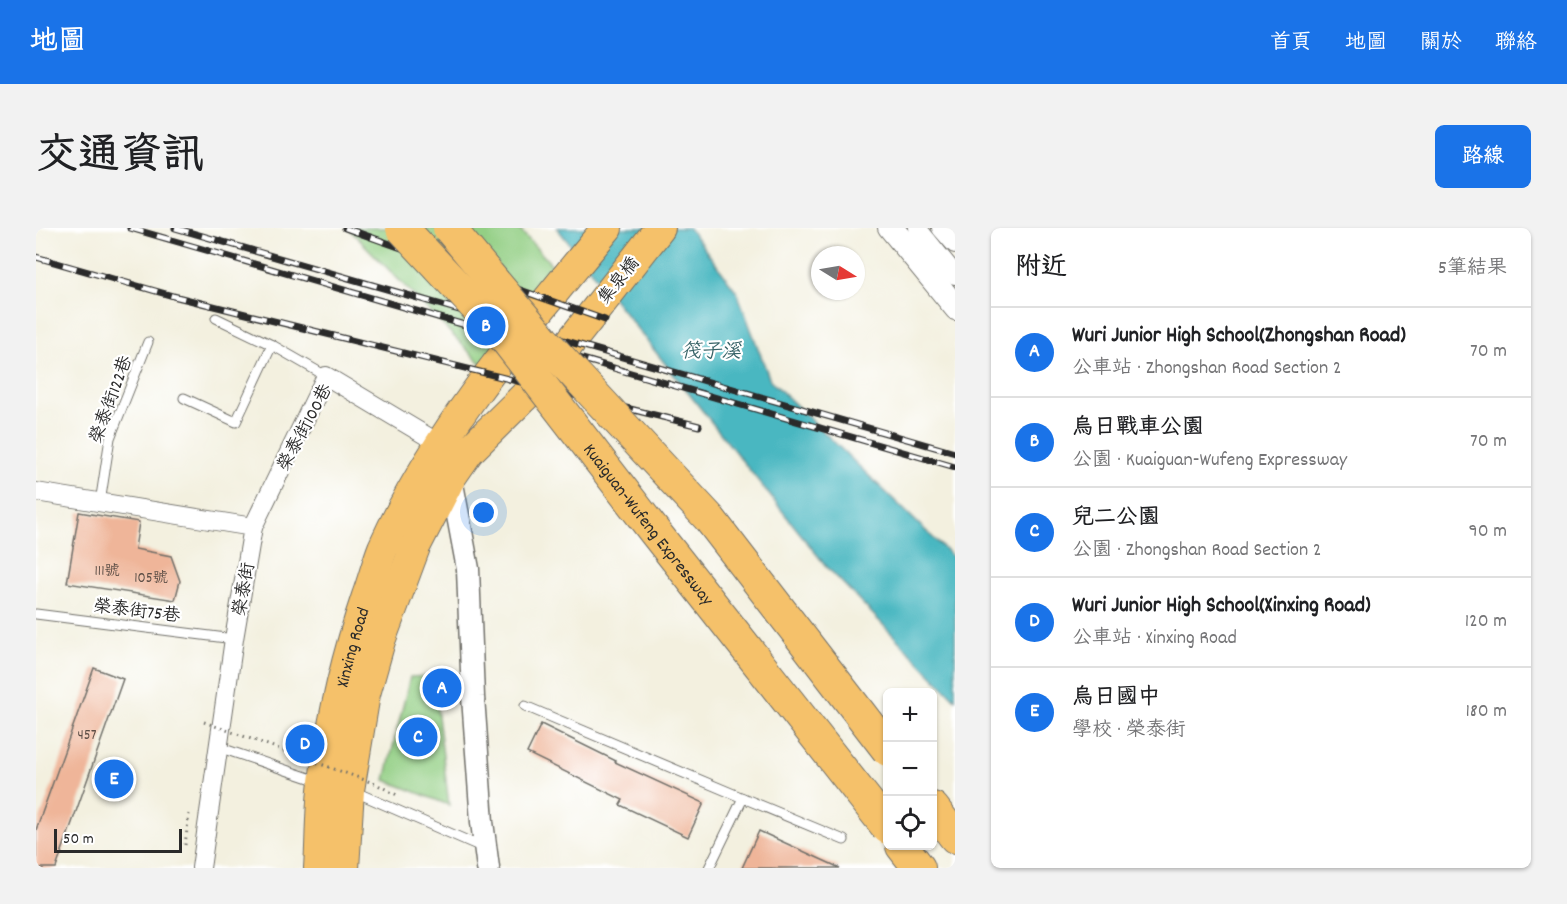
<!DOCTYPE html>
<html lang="zh-TW">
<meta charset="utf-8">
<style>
body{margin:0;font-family:Dekko,"LXGW WenKai TC",sans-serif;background:#f2f2f2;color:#202124}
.controls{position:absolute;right:18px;bottom:18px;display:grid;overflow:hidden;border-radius:9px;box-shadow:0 2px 4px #0004}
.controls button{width:54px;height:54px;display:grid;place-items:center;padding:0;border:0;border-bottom:2px solid #e0e0e0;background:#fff;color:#202124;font:30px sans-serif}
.compass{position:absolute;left:775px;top:18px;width:54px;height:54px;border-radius:50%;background:#fff;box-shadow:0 2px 4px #0004;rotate:101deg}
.scale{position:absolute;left:18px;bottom:15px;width:128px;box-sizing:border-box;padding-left:6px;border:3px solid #2b2b2b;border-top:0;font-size:16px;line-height:21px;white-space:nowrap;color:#2b2b2b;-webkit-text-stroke:4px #fff;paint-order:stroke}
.you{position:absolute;left:448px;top:285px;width:21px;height:21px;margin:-15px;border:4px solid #fff;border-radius:50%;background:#1a73e8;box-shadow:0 0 0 9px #1a73e833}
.badge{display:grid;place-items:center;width:39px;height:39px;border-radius:50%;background:#1a73e8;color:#fff;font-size:20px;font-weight:700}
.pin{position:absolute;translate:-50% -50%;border:3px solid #fff;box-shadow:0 2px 6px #0006}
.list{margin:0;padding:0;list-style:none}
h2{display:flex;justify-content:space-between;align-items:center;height:78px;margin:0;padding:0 24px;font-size:26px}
h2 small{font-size:20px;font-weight:400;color:#757577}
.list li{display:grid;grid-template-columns:39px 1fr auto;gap:18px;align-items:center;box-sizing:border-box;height:90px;padding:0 24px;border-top:2px solid #e0e0e0}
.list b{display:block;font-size:22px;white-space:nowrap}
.list p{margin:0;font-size:20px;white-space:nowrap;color:#757577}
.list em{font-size:20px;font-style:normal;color:#757577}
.icon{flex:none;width:33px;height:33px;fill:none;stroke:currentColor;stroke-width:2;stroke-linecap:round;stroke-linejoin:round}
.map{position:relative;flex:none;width:919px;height:640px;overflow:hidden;border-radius:9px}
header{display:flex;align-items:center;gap:36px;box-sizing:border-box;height:84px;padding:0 30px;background:#1a73e8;color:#fff}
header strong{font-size:28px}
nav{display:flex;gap:33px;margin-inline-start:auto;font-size:21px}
.intro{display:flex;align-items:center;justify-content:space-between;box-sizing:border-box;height:144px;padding:0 36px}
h1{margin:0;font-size:42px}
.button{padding:15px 27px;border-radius:9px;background:#1a73e8;color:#fff;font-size:21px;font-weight:700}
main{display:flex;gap:36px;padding:0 36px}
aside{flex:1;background:#fff;border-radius:9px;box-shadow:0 2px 4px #0004}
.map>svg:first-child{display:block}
</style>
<header>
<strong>地圖</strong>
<nav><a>首頁</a><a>地圖</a><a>關於</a><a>聯絡</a></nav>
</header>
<div class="intro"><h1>交通資訊</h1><a class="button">路線</a></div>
<main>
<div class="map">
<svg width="919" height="640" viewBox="0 0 919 640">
<rect width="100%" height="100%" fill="#fff"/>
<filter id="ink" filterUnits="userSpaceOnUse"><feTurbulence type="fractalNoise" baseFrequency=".0167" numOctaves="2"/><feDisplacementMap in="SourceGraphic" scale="12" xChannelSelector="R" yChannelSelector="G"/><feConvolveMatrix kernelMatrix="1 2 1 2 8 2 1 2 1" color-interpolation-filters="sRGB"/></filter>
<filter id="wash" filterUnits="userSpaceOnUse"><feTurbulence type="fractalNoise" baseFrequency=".008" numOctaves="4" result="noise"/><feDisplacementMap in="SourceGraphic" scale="24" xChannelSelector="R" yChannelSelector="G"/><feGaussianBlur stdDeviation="1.35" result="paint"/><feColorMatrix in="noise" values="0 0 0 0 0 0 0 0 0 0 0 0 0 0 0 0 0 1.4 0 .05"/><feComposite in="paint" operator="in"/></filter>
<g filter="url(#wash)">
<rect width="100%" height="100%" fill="#f3f0df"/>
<g fill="#93cf84" stroke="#5f7d58" stroke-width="1.5">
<polygon points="312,0 482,0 527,49 457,148"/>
<polygon points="397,448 413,577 349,552 374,449"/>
</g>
<polygon fill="#48b7c1" stroke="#3a7176" stroke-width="1.5" points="521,0 653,0 701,64 734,152 919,331 919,471 790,338"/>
<g id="blocks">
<g fill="#efb599">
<polygon points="43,284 103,294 99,321 135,328 144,353 139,372 31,355"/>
<polygon points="58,440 87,451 20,640 0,640 0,602"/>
<polygon points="505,496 580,533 579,534 668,575 652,609 584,577 587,572 491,525"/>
<polygon points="723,603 804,640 706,640"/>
</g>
</g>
</g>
<g filter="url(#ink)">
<use href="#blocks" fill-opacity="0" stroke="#71706a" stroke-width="1.5"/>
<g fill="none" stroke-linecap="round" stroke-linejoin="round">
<defs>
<g id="service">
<polyline points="865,0 919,67"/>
<polyline points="180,90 236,117 290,148"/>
<polyline points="148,170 200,194 236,117"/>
<polyline points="64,275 74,210 112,114"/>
<polyline points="0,386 198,411"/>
<polyline points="489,478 707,570 673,640"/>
<polyline points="182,519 285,554"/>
<polyline points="317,563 448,620"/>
<polyline points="707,570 808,612"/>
</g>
<g id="minor">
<polyline points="851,0 919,83"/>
<polyline points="881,0 919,47"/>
<polyline points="905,0 919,16"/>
<polyline points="0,264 217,299 198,411 165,640"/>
<polyline points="217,299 290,148 404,216"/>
</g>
<polyline id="tertiary" points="414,245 432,341 437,469 446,594 452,640"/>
<g id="primary">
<path id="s1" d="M283 640C285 611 284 582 288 554 296 491 311 427 331 368 337 352 341 335 347 320 400 202 489 99 571 0"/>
<polyline points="308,640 313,562 329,466 344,413 379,319 415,249 433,223 503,154 624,0"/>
</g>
<g id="trunk">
<polyline points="897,580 919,609"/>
<polyline points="866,618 883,640"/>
</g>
</defs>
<use href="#service" stroke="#71706a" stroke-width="11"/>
<use href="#minor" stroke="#71706a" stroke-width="20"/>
<use href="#tertiary" stroke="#71706a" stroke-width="25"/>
<use href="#primary" stroke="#71706a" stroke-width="32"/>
<use href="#trunk" stroke="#71706a" stroke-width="34"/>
<polyline stroke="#71706a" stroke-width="3" stroke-dasharray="1.5 4.5" stroke-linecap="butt" points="149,617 153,586"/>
<use href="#service" stroke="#fff" stroke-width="9"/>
<use href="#minor" stroke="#fff" stroke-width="18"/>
<use href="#tertiary" stroke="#fff" stroke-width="22"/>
<use href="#primary" stroke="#f5c16b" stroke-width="30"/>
<use href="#trunk" stroke="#f5c16b" stroke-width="32"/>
<defs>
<g id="rail">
<polyline points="94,0 919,239"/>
<polyline points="139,0 919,225"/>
<polyline points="309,0 569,92"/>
<polyline points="0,29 137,68 663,198"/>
</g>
</defs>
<use href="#rail" stroke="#2b2b2b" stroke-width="7"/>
<use href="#rail" stroke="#fff" stroke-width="4.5" stroke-dasharray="14" stroke-linecap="butt"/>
<defs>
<g id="trunk-bridge">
<path id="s2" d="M366 0 469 110 618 303 852 600"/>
<polyline points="413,0 507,112 673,290 852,522"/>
</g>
</defs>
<use href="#trunk-bridge" stroke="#71706a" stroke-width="34" stroke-linecap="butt"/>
<polyline stroke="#71706a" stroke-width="3" stroke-dasharray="1.5 4.5" stroke-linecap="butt" points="168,494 340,556 361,567"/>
<use href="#trunk-bridge" stroke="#f5c16b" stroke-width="32"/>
</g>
</g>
<g text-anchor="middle" stroke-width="4.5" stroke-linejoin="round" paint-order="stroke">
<g font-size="15" fill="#5c4e46">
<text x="71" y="347">111號</text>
<text x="115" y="354">105號</text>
<text x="51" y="511">457</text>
</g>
<g font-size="18" fill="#2b2b2b" stroke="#fff">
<text transform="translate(582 52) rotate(-52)" y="6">集泉橋</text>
<text transform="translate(74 171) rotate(-70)" y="6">榮泰街122巷</text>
<text transform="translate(268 199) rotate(-62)" y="6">榮泰街100巷</text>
<text dy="6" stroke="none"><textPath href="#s2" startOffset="386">Kuaiguan-Wufeng Expressway</textPath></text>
<text transform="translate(207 361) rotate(-80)" y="6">榮泰街</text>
<text transform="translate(101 382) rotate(7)" y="6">榮泰街75巷</text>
<text dy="6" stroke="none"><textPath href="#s1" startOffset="224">Xinxing Road</textPath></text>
</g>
<g font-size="20" font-style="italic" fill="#376367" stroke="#fff">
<text x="675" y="129">筏子溪</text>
</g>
</g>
</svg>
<div class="controls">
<button>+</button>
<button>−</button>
<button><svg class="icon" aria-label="locate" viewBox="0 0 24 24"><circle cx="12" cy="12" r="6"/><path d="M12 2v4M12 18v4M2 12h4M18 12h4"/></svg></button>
</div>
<svg class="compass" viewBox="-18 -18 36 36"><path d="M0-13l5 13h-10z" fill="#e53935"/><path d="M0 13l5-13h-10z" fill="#757577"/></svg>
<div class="scale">50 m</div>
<div class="you"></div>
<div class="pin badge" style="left:406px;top:460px">A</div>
<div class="pin badge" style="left:450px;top:98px">B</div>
<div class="pin badge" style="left:382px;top:509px">C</div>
<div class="pin badge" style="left:269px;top:516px">D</div>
<div class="pin badge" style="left:78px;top:551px">E</div>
</div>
<aside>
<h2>附近<small>5筆結果</small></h2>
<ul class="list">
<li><span class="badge">A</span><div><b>Wuri Junior High School(Zhongshan Road)</b><p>公車站 · Zhongshan Road Section 2</p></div><em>70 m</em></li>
<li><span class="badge">B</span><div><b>烏日戰車公園</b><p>公園 · Kuaiguan-Wufeng Expressway</p></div><em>70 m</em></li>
<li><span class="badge">C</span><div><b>兒二公園</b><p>公園 · Zhongshan Road Section 2</p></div><em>90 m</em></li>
<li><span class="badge">D</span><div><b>Wuri Junior High School(Xinxing Road)</b><p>公車站 · Xinxing Road</p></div><em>120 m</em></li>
<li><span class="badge">E</span><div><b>烏日國中</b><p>學校 · 榮泰街</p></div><em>180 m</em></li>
</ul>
</aside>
</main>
